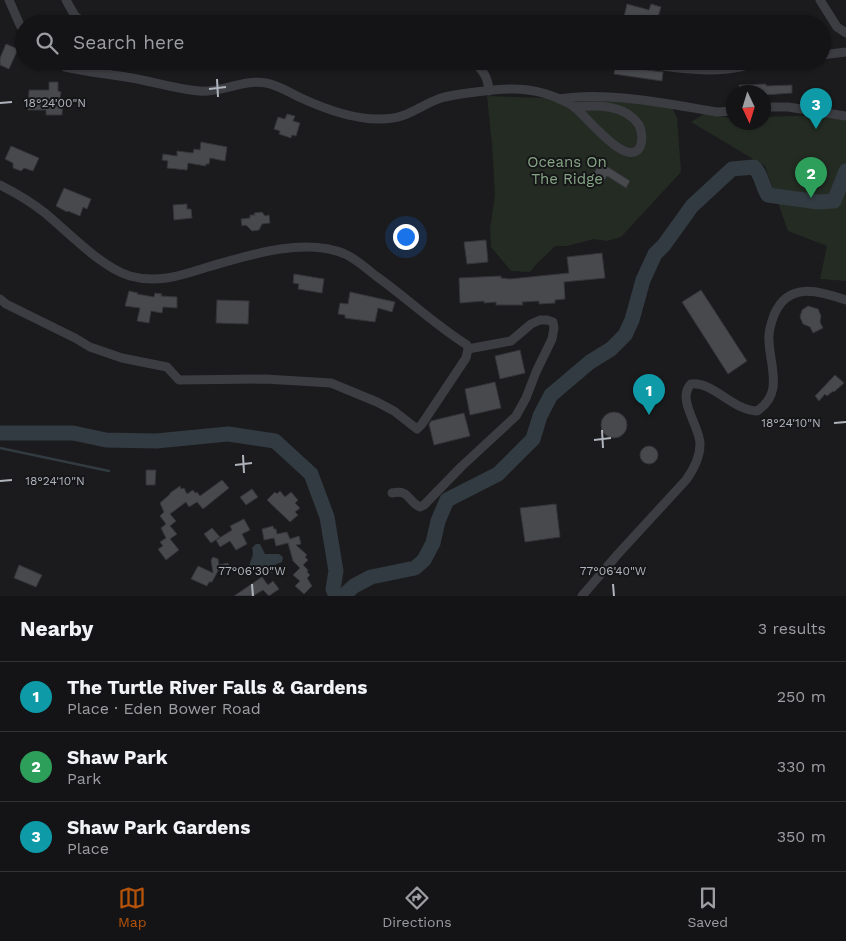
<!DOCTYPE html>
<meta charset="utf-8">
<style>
body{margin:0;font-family:"Work Sans",sans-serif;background:#1d1d1f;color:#f1f3f6}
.compass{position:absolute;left:726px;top:85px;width:45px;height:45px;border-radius:50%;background:#141416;box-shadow:0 1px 4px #0004;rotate:176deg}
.you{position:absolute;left:405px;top:236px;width:18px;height:18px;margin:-12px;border:4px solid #fff;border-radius:50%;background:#1a73e8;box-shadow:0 0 0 8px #1a73e833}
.badge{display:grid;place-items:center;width:32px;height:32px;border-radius:50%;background:#b45309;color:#fff;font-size:16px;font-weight:700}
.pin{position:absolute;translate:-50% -41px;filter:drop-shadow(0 1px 2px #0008)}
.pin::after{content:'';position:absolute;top:26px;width:18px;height:15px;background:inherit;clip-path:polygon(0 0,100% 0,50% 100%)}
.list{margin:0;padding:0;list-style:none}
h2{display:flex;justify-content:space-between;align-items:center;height:65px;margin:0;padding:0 20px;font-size:21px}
h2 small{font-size:16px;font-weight:400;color:#9d9ea1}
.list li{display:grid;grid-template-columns:32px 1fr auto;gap:15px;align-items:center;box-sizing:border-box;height:70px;padding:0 20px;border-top:1px solid #333335}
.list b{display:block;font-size:19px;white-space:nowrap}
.list p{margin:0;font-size:16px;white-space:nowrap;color:#9d9ea1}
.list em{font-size:16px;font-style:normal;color:#9d9ea1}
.icon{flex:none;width:28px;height:28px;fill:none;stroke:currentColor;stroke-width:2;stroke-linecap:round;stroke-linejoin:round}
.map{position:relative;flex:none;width:846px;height:596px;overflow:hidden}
.search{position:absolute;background:#141416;box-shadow:0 1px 4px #0004;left:15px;right:15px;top:15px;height:55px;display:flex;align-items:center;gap:12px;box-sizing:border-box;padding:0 18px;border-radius:28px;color:#9d9ea1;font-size:19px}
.sheet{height:275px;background:#141416}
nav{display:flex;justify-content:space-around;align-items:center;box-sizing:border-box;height:70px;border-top:1px solid #333335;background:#141416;font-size:14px;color:#9d9ea1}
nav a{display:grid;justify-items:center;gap:2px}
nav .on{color:#b45309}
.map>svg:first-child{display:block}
</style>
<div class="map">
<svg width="846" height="596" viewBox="0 0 846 596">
<rect width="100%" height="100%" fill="#1b1b1d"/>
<g fill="#232b23">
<path d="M487 96 605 100 672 108 677 118 681 172 621 237 607 241 594 239 567 246H555C547 255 537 262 530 272L511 271 491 247 490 229 495 195 492 144Z"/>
<polygon points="704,114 733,118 734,122 764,122 764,117 820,115 846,119 846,281 820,279 827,246 788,231 765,166 691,122"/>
</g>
<path fill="#313b41" d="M256 544H260L265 554H279L283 557 282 562 272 566 273 572 271 573 266 572 265 568 263 567 256 572H252L249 569C249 560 255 557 252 548Z"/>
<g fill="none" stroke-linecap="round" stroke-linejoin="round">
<polyline stroke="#313b41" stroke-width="2.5" points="0,448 109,471"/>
<g stroke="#313b41" stroke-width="15">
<polyline points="0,433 73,433 106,440 156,441 228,434 275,441 311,474 327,517 336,571 333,589 336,596"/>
<path d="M343 596 354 586 371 577 415 568 424 560 433 543 438 521 447 500 498 474 533 439 540 416 551 395 590 362 611 349 625 335 632 320 643 280 655 254 664 245 692 206 732 169 754 167C762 175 762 186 768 195L818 202 834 201 846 171"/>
</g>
</g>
<g fill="#48494d" stroke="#353539">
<polygon points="627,4 649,10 651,4 661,7 656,24 650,24 624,17"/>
<polygon points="6,44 18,49 9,69 0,65 0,58"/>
<polygon points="615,66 663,72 662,81 614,74"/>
<polygon points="49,82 58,82 58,91 61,92 60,99 63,99 62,115 46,115 46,110 28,110 29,90 49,90"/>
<polygon points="766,84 766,86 792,85 792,93 764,95 764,92 740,92 739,85"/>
<polygon points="287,114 295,116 293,121 300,123 296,136 292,135 291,138 279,134 280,131 274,129 278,117 285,119"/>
<polygon points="201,142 227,147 225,161 210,158 209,164 206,164 206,166 188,163 187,170 167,168 168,161 162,160 163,154 177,156 177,151 193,153 194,149 200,150"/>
<polygon points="11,146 39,158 33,171 24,168 21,171 13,168 13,163 5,159"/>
<polygon points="600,162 630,181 626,188 607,176 601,185 591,179"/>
<polygon points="64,188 91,199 87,209 83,207 80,216 68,211 67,212 56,206"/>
<polygon points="187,204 187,209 191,209 192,218 174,220 173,205"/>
<polygon points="262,212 265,216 269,215 270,223 262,224 259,230 252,231 246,225 242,226 241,219 250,218 250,215 255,215 254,213"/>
<polygon points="486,240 488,262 467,264 464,242"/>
<polygon points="602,253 605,278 564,282 565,299 555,300 555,303 539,304 539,301 522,302 523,305 496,305 496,302 484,303 484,301 460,303 459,278 501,276 501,278 510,279 569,273 567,257"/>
<polygon points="294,274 324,279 322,293 298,289 299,284 293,283"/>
<polygon points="701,290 747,361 728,374 682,302"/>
<polygon points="129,291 138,293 137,294 154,297 155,293 162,294 161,296 177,297 177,308 163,307 162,313 151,311 149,323 137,321 140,308 125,306"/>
<polygon points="350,292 395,302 392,312 378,308 375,322 345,318 345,315 338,314 340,303 348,304"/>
<polygon points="217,300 249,301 248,324 216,323"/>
<polygon points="808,306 818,309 821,316 820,322 823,328 813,333 810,327 803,324 800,317 802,310"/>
<polygon points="520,350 525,373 500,379 495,356"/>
<polygon points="835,375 844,383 834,392 833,391 827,396 825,394 819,401 815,396"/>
<polygon points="495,382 501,408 470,415 465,389"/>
<circle cx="614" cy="425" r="13"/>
<polygon points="464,413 470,436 434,445 429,424 431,421"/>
<circle cx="649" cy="455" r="9"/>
<polygon points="146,470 156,470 155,485 146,485"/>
<polygon points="222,480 229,488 203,509 197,502 189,507 186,502 170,514 176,521 170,526 177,534 170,539 179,550 166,560 158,549 163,546 160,542 166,538 161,528 166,524 160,516 164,512 160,503 170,494 170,493 180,486 181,489 184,488 187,494 193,490 195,493 197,492 200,496"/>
<polygon points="252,489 258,497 246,505 240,497"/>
<polygon points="280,491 285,497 291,492 298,500 295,503 300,508 295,512 298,515 290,522 267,500 275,492 277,494"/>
<polygon points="556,504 560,537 525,542 520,508"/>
<polygon points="244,519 250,530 242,534 247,544 236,550 230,541 220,547 216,540 232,530 230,526"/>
<polygon points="273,526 274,529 276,529 277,534 287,532 290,539 299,536 301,544 296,545 307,555 305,557 308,560 303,565 308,570 307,572 310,575 307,578 312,586 304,594 295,586 300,581 293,575 300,568 293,561 288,543 276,546 274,538 264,540 262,529"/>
<polygon points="212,528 220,537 211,543 204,534"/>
<polygon points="213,557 218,559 219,565 228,563 230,568 226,570 219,569 212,582 209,582 207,586 191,579 198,566 213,573 211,560"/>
<polygon points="19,565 42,575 36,587 14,578"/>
<polygon points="262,577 268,585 273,581 279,589 269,596 263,590 253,596 234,596"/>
</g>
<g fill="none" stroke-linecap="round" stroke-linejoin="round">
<g stroke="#3c3d42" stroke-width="9">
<polyline points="9,0 20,25 24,30"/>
<polyline points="66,0 75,16 86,24"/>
<polyline points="820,0 837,27 846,33"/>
<polyline points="822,55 846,52"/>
<path d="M55 61 65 67C87 72 109 74 132 78 154 82 176 89 199 91 221 93 243 79 266 83 278 85 290 93 301 98 325 109 354 120 381 119 408 119 418 106 441 98 455 94 496 89 512 89 533 89 555 95 573 106 585 114 627 170 640 147 643 141 642 131 639 125 625 104 597 105 574 107"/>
<polyline points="80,61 99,61"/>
<path d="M472 61C483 70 488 77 489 91"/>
<path d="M634 61C666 67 707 74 740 67 746 66 752 63 759 61"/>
<path d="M559 99C608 91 668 104 717 112L734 111"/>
<polyline points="764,107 788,107 846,116"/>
<path d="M0 185C16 193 31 202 45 213 68 232 102 268 130 276 158 284 182 275 208 267 249 255 304 237 345 254 356 259 367 269 376 276 407 298 435 325 467 345L468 349 466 358 422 424 417 429 394 411 377 402 331 383 265 379 179 380 167 367 122 358 90 347 75 338 6 304 0 299"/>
<path d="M392 493C410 489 407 501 420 507L424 505 462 466 516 416 526 398 536 372 552 339 554 328 553 322 547 320H540L531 324 511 341 468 349"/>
<path d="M582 596 618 554 686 480C694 469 700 458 700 444 700 426 676 399 691 384 713 381 732 410 757 411 784 393 770 367 769 341 768 332 771 323 774 315 788 281 818 291 846 300"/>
</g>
</g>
<path fill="none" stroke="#aeb3bc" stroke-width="2" d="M217 79 218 97M209 89 226 87M0 103 12 102M834 423 846 422M602 430 603 448M594 440 611 438M243 455 244 473M235 465 252 463M0 481 12 480M252 584 253 596M613 584 614 596"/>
<g text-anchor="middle" stroke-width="4" stroke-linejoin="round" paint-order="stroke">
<g font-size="15" fill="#86a686" stroke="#161618">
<text x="567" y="167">Oceans On<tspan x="567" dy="17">The Ridge</tspan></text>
</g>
</g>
<g font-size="12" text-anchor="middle" fill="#aeb3bc" stroke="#161618" stroke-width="4" stroke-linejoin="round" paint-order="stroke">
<text x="55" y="107">18°24'00"N</text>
<text x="791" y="427">18°24'10"N</text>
<text x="55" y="485">18°24'10"N</text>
<text x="252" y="575">77°06'30"W</text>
<text x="613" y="575">77°06'40"W</text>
</g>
</svg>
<svg class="compass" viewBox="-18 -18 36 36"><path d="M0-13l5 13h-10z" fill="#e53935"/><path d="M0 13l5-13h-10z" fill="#9d9ea1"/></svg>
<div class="you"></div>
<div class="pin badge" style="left:649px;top:415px;background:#0f9aa8">1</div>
<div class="pin badge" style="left:811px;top:198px;background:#2e9e5b">2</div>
<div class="pin badge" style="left:816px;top:129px;background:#0f9aa8">3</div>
<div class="search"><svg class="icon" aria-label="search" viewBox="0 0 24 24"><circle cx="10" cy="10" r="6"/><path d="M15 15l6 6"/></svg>Search here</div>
</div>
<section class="sheet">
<h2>Nearby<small>3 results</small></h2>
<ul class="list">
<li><span class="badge" style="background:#0f9aa8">1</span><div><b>The Turtle River Falls &amp; Gardens</b><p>Place · Eden Bower Road</p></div><em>250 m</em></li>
<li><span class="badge" style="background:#2e9e5b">2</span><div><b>Shaw Park</b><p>Park</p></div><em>330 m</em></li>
<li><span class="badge" style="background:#0f9aa8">3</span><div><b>Shaw Park Gardens</b><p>Place</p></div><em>350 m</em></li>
</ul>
</section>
<nav>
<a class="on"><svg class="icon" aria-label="map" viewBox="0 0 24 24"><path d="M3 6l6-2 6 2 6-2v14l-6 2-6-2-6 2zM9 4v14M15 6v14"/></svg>Map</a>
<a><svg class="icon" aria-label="directions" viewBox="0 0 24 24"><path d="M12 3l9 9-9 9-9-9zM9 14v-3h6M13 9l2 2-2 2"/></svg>Directions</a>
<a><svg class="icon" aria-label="saved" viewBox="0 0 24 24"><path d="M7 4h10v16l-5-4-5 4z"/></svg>Saved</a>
</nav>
